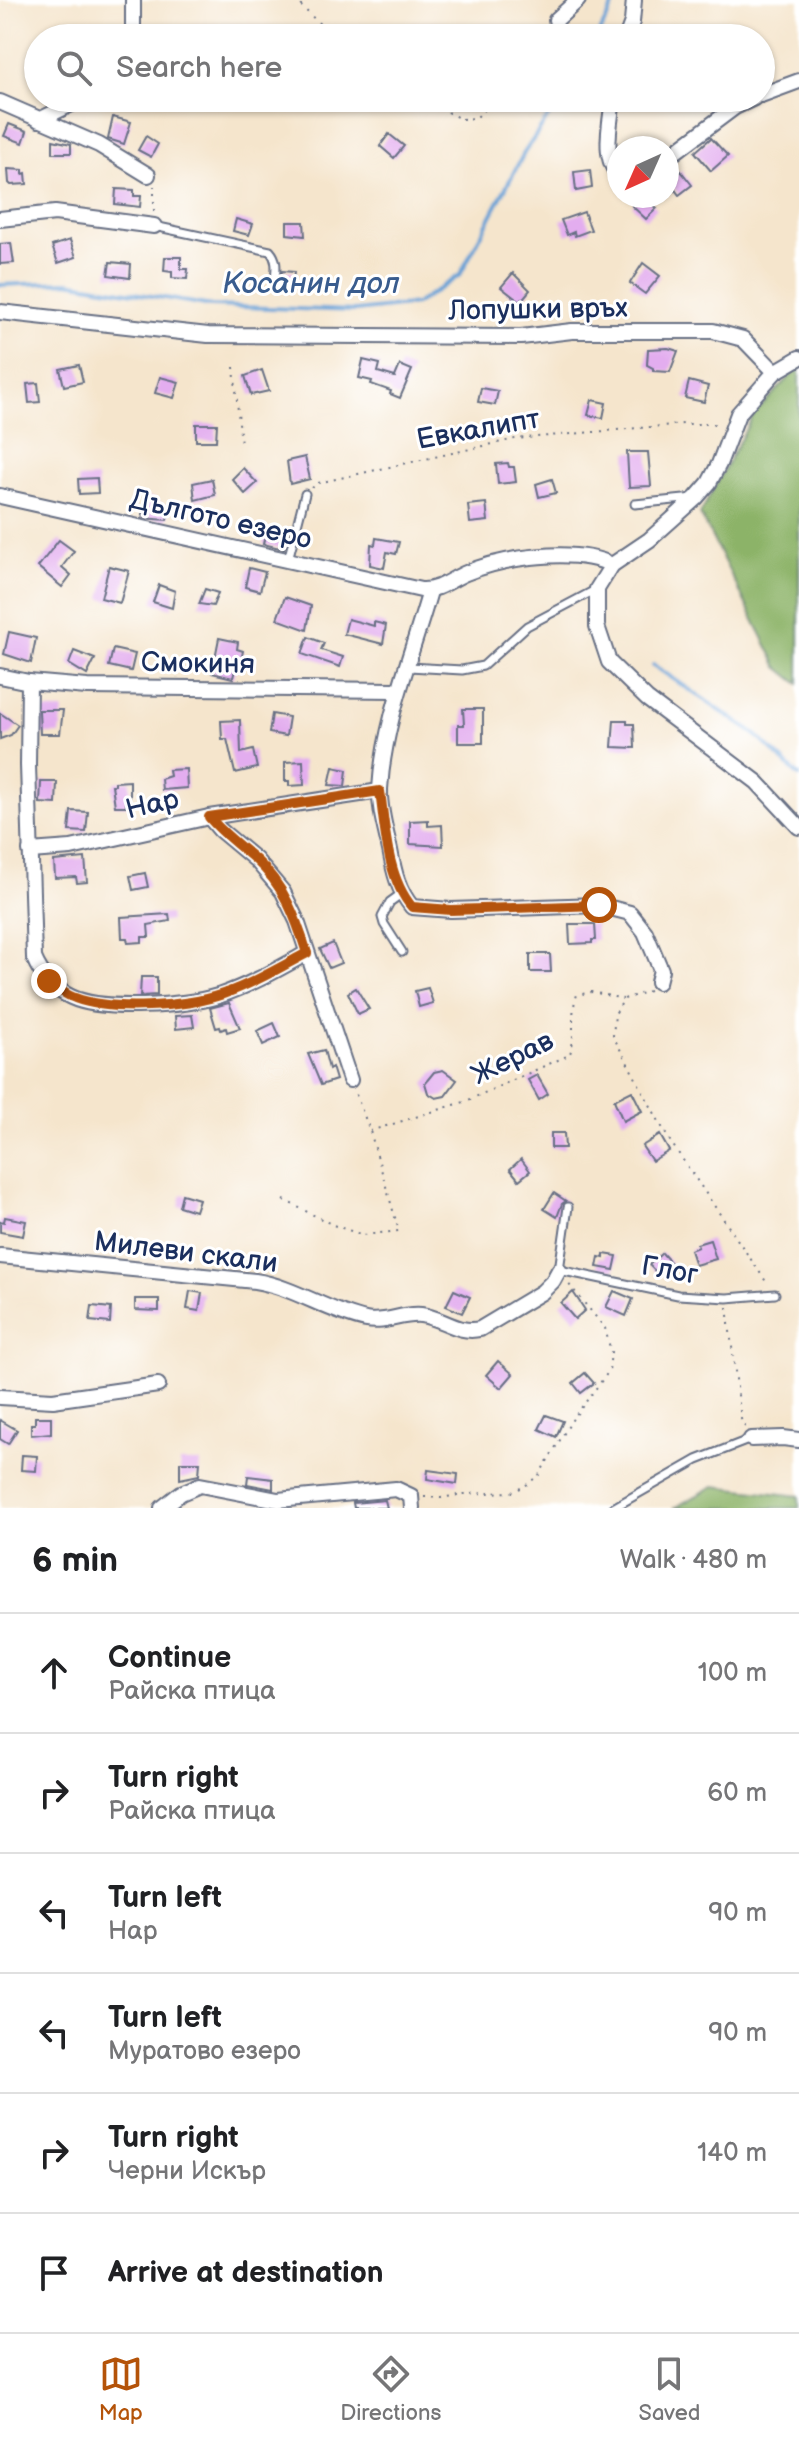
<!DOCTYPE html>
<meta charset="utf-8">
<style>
body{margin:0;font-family:"Balsamiq Sans",sans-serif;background:#f2f2f2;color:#202124}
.compass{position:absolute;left:607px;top:136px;width:72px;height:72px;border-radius:50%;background:#fff;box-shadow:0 2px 6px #0004;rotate:225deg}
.stop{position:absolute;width:24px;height:24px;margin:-18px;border:6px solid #b45309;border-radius:50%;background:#fff}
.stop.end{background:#b45309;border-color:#fff;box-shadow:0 2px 8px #0008}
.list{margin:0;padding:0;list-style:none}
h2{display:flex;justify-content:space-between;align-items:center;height:104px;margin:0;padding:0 32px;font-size:34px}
h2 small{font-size:26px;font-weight:400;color:#757577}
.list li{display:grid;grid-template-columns:52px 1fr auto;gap:24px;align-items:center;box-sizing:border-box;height:120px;padding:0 32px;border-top:2px solid #e0e0e0}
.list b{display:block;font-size:30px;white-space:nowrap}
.list p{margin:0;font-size:26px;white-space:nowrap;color:#757577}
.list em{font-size:26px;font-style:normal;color:#757577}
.icon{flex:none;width:44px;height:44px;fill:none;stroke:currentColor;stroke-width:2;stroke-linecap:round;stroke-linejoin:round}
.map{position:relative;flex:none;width:799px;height:1508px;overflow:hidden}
.search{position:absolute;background:#fff;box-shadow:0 2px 6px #0004;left:24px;right:24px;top:24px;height:88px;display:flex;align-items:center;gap:20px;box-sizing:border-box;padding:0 28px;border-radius:44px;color:#757577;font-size:30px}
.sheet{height:824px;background:#fff}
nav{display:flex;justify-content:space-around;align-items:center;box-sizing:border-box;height:112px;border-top:2px solid #e0e0e0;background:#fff;font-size:22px;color:#757577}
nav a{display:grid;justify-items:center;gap:4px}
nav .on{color:#b45309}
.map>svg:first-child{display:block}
</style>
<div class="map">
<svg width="799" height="1508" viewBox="0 0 799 1508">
<rect width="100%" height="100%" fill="#fff"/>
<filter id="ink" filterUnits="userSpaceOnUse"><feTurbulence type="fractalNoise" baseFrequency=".0125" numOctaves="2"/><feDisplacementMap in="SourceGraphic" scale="16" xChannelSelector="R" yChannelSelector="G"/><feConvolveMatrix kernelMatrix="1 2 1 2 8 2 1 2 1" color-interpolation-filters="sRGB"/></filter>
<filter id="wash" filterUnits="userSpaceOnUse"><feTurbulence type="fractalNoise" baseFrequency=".006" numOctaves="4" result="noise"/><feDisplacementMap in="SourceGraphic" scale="32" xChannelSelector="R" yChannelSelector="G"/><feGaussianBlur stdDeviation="1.8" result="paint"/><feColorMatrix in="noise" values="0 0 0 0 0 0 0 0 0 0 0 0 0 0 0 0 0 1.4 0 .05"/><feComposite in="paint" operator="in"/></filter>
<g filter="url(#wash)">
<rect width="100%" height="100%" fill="#f5e5cc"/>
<g fill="#8cb368" stroke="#547163" stroke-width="2">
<polygon points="799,367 799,684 778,667 700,514 754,414"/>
<polygon points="714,1486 799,1496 799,1508 674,1508"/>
</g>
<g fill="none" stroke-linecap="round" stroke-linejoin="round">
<g stroke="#67a0d5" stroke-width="4">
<polyline points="597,38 616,0"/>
<polyline points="0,285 68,282 212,306 356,311 416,304 460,275 524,153 561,98"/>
<polyline points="653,665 756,735 799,776"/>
</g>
</g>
<g id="blocks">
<g fill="#e3adef">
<polygon points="113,117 131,122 124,144 108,139"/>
<polygon points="9,124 27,131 23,143 4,136"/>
<polygon points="389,134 404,146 394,158 380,146"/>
<polygon points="146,136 158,144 151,157 138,150"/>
<polygon points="711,138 728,156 711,171 695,152"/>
<polygon points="53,140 71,144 71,153 53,153"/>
<polygon points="8,169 23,170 23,174 26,173 27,184 11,185 9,183"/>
<polygon points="590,170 592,188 576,191 574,172"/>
<polygon points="681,171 692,185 679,195 668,180"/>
<polygon points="116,189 134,190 134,196 141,196 140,207 115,204"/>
<polygon points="642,196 657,208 646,219 632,206"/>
<polygon points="584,212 591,230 575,236 574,232 567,235 561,220"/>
<polygon points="236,219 253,224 249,235 233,231"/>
<polygon points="287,222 304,222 305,236 287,234"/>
<polygon points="70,240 76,257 58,263 52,246"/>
<polygon points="11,243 14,263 0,264 0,244"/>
<polygon points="165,257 181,257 181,269 188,269 187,279 172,278 172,272 164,271"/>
<polygon points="110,262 131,264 130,278 108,275"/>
<polygon points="643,263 660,276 645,294 630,283"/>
<polygon points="282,271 294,272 292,292 278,291"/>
<polygon points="513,273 530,290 520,302 501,287"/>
<polygon points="668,348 678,351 670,372 653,371 653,368 647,365 648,349"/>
<polygon points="363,360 380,364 378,372 395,377 400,365 412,370 400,398 390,394 391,391 371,384 372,381 359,378"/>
<polygon points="79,365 83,382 64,386 60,369"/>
<polygon points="262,370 269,391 251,395 245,376"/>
<polygon points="160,377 179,382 174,398 155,393"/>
<polygon points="689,381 708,386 704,402 685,398"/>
<polygon points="38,383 40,402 29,403 27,384"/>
<polygon points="481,388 498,391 495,405 478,402"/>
<polygon points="592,400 606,403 603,418 588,415"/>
<polygon points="196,424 217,424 216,441 196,441"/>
<polygon points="627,452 648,452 651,486 629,487"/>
<polygon points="305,457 310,479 290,484 287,461"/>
<polygon points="508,463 509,467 514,467 516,482 498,484 496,464"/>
<polygon points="243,468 257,483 245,494 232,479"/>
<polygon points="97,478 98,493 79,494 78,479"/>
<polygon points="212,479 215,495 195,500 193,483"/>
<polygon points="552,479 556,493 539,497 536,484"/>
<polygon points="147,497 157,499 156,502 170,506 167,520 142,518"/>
<polygon points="486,503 488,521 470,523 468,505"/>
<polygon points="265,535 286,539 284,549 263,544"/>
<polygon points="376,538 399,542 396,554 387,552 384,568 370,565 371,544 375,545"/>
<polygon points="59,540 74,551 62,567 71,575 62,587 38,567"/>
<polygon points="109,566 129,571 120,603 101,598"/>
<polygon points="249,568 265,572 260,591 245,587"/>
<polygon points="159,585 175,591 172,608 153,602"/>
<polygon points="205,589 218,593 213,606 199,604"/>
<polygon points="285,597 311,606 307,630 277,619"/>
<polygon points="348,619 374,626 374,622 386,625 383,644 344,634"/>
<polygon points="9,632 36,638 31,663 4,654"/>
<polygon points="308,637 324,643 321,650 343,657 340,667 302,654"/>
<polygon points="219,638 238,642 237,649 243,651 239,670 235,669 233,678 212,673"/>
<polygon points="113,649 135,654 131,671 109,666"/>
<polygon points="74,651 95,659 87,675 69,664"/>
<polygon points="463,709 483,709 483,743 458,743 458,725 464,725"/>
<polygon points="39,710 63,710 60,734 40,734"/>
<polygon points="0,713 18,725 11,735 0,739"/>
<polygon points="272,714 289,717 286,736 269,733"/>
<polygon points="240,720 241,753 253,750 257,768 235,773 227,739 222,739 221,721"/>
<polygon points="614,720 627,720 627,724 634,724 635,748 612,747"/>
<polygon points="303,761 304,785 289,786 289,781 285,781 285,762"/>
<polygon points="333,767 347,770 345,786 329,785"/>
<polygon points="186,769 187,788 162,790 161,779 170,776 169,770"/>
<polygon points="130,781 130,796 126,796 126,806 115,806 112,785 115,785 115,782"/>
<polygon points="41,782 57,782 56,804 40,803"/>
<polygon points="71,811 88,812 86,832 69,831"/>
<polygon points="428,820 428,826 442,825 443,846 410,844 410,821"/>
<polygon points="85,858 87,882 77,883 76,877 55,878 54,861"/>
<polygon points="145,873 148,887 133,890 130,876"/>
<polygon points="169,914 170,921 148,925 149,937 142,937 142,942 128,943 127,938 122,938 121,917"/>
<polygon points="569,924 595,924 596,940 592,940 592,943 570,944"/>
<polygon points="333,943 341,963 329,968 320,949"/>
<polygon points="530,954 550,954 551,972 530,972"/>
<polygon points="141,977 157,977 157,995 140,996"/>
<polygon points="356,988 369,1009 358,1014 348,993"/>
<polygon points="428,988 433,1003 419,1007 415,991"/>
<polygon points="229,1003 240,1028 227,1032 226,1028 221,1030 220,1027 216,1028 210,1008"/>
<polygon points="192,1015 194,1027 176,1029 175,1016"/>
<polygon points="274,1023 280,1037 263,1045 257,1031"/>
<polygon points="324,1050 329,1069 332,1067 336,1080 321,1085 308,1054"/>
<polygon points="443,1070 457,1080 445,1096 436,1098 428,1093 425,1083 434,1072"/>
<polygon points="537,1075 548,1094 539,1100 528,1080"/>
<polygon points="632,1091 642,1111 623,1121 614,1100"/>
<polygon points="551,1133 564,1133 565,1148 551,1148"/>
<polygon points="660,1135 669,1151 652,1161 642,1146"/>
<polygon points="521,1159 530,1171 519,1180 510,1169"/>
<polygon points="554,1193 566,1201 562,1204 557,1217 544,1209"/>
<polygon points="182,1194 199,1199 195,1211 179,1206"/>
<polygon points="5,1217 26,1221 23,1236 0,1232 0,1221 4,1222"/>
<polygon points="710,1240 716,1259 695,1265 690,1250 698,1247 697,1244"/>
<polygon points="662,1253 671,1263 658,1274 649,1265"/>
<polygon points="604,1254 617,1256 614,1270 597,1267 599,1257 604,1258"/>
<polygon points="454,1290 470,1297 462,1313 446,1306"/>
<polygon points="190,1291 202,1293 199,1311 187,1309"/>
<polygon points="614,1291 633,1299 626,1316 606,1307"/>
<polygon points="573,1292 585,1310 575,1319 561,1303"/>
<polygon points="135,1299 159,1299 159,1311 135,1310"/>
<polygon points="92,1306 111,1308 110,1323 90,1321"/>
<polygon points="498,1361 513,1374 501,1388 486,1375"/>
<polygon points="585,1373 594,1383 581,1393 573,1383"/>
<polygon points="546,1415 563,1421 556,1437 539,1429"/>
<polygon points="35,1417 51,1417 51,1433 31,1435 31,1424 35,1424"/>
<polygon points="0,1420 17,1430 8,1444 0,1439"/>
<polygon points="22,1455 37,1456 36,1471 21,1470"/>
<polygon points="180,1462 200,1462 199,1475 180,1479"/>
<polygon points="428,1470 458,1474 457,1484 427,1479"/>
<polygon points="248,1476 273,1479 273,1489 247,1484"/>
<polygon points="385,1500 387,1508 354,1508 353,1503"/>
</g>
</g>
</g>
<g filter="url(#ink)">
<use href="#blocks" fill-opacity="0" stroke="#676f84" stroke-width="2"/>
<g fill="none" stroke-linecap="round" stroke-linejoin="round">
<defs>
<g id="service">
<path d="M154 226 270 251C278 260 276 269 275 281"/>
<polyline points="635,504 694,498"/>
<polyline points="288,560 305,494"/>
<polyline points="409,667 462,670 483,666 527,626 595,590"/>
<polyline points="401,894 390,902 382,917 384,924 402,952"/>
<polyline points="568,1207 559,1270 678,1295 727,1298 775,1294"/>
<polyline points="613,1508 697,1460 751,1439"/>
</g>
<g id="minor">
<polyline points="133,0 133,38"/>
<polyline points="556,20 578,0"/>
<polyline points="626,38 632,22 634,0"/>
<polyline points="761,95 799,81"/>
<path d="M613 98C611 121 601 158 619 175"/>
<polyline points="0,102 99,145 148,175"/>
<polyline points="39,120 84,98"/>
<polyline points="667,158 735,107 754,98"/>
<polyline points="0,219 55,213 154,226"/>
<polyline points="0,312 208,335 521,337 572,331 713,331 743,339 775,372"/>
<polyline points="799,358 775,372 738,414 719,464 709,483 696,498 649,540 612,565 597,589 597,626 609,662 647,699 757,782 799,827"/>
<path d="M0 496 421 590C439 591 451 579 466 573 504 557 575 547 612 565"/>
<path d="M430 591C412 655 384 721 380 789 379 809 386 831 390 850 394 872 398 890 412 907L451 910 599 905 630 913 645 932 661 970 658 982"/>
<polyline points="0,676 29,682 87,687 397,690"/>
<path d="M29 682 28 765 34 958C41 975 54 989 71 997 103 1012 184 1006 218 996 249 986 278 969 307 953"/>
<polyline points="209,817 220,830 256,860 283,892 297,921 350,1080"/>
<polyline points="30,851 71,848 209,817 380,791"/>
<path d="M0 1256 255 1281C294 1287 328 1312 366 1320 386 1324 402 1313 421 1315 443 1318 457 1334 480 1329L542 1292 553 1281 559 1270"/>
<polyline points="0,1397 53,1400 158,1385"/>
<polyline points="751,1439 783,1438 799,1440"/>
<polyline points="162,1508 181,1493 200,1485 278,1500 396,1489 411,1496 412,1508"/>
</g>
</defs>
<use href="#service" stroke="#676f84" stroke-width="11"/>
<use href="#minor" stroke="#676f84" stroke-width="18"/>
<g stroke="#676f84" stroke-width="2" stroke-dasharray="2 6" stroke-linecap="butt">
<polyline points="295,0 334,38"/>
<polyline points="542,38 548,30"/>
<polyline points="419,98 461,119 476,118 496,98"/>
<polyline points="154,211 154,186"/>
<polyline points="234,367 241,445"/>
<polyline points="312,488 318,483 515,439 684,424 718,424"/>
<polyline points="649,991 624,999 615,1014 613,1036 668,1138 767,1283"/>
<path d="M370 1131 464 1102 569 1055C577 1042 569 1014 577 995L592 992 623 999"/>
<polyline points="284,1200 333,1225 363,1235 399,1231 370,1131 355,1092"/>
<polyline points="727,1307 741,1419 745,1427"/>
<polyline points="424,1497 441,1498 464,1494 512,1492 525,1486 539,1475 572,1420 609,1371 611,1352 605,1328 567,1282"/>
</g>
<use href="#service" stroke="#fff" stroke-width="7"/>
<use href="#minor" stroke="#fff" stroke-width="14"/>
</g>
</g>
<g fill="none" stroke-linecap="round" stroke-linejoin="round" filter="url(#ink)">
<path stroke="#b45309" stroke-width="10" d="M49 981C57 988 65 995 75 998 112 1012 186 1007 223 994 252 984 279 968 307 953 296 918 284 885 256 860 239 845 223 834 209 817L380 791C385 828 387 878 412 907L451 910 599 905"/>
</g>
<g text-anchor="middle" stroke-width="6" stroke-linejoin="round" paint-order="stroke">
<g font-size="28" fill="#1b2f5e" stroke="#fff">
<text transform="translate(538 308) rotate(-1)" y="10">Лопушки връх</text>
<text transform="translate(478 428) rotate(-10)" y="10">Евкалипт</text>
<text transform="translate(221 518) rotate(13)" y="10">Дългото езеро</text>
<text transform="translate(198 662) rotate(1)" y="10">Смокиня</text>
<text transform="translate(152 803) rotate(-13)" y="10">Нар</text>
<text transform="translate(512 1057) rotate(-26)" y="10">Жерав</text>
<text transform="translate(186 1251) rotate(7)" y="10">Милеви скали</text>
<text transform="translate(670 1269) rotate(10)" y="10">Глог</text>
</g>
<g font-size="30" font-style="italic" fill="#395c8e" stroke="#fff">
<text x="311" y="293">Косанин дол</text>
</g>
</g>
</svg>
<svg class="compass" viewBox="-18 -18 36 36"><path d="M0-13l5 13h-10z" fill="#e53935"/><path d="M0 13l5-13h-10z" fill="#757577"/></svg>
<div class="stop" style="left:599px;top:905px"></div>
<div class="stop end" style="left:49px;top:981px"></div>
<div class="search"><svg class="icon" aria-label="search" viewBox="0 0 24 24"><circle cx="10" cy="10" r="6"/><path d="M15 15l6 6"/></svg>Search here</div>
</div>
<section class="sheet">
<h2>6 min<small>Walk · 480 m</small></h2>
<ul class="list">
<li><svg class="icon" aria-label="ahead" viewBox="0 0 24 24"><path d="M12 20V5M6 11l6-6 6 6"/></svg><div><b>Continue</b><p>Райска птица</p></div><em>100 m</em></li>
<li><svg class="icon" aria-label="right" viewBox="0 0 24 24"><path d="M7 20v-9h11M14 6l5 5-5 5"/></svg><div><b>Turn right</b><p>Райска птица</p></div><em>60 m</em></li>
<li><svg class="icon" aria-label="left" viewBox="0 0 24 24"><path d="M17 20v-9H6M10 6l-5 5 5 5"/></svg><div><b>Turn left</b><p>Нар</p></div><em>90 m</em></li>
<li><svg class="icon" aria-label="left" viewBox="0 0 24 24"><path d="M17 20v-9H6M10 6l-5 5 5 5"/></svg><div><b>Turn left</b><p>Муратово езеро</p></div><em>90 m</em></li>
<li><svg class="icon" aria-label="right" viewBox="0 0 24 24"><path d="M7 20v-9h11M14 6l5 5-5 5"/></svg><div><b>Turn right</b><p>Черни Искър</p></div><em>140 m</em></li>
<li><svg class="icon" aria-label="arrive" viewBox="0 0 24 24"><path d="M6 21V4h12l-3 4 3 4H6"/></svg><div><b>Arrive at destination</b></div></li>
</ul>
</section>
<nav>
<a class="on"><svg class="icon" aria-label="map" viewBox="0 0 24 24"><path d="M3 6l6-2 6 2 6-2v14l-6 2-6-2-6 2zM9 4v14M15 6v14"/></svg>Map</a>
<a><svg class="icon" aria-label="directions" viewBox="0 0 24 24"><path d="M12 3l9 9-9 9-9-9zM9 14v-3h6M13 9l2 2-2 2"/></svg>Directions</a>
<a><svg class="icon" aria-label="saved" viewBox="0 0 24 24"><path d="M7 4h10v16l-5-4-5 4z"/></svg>Saved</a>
</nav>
